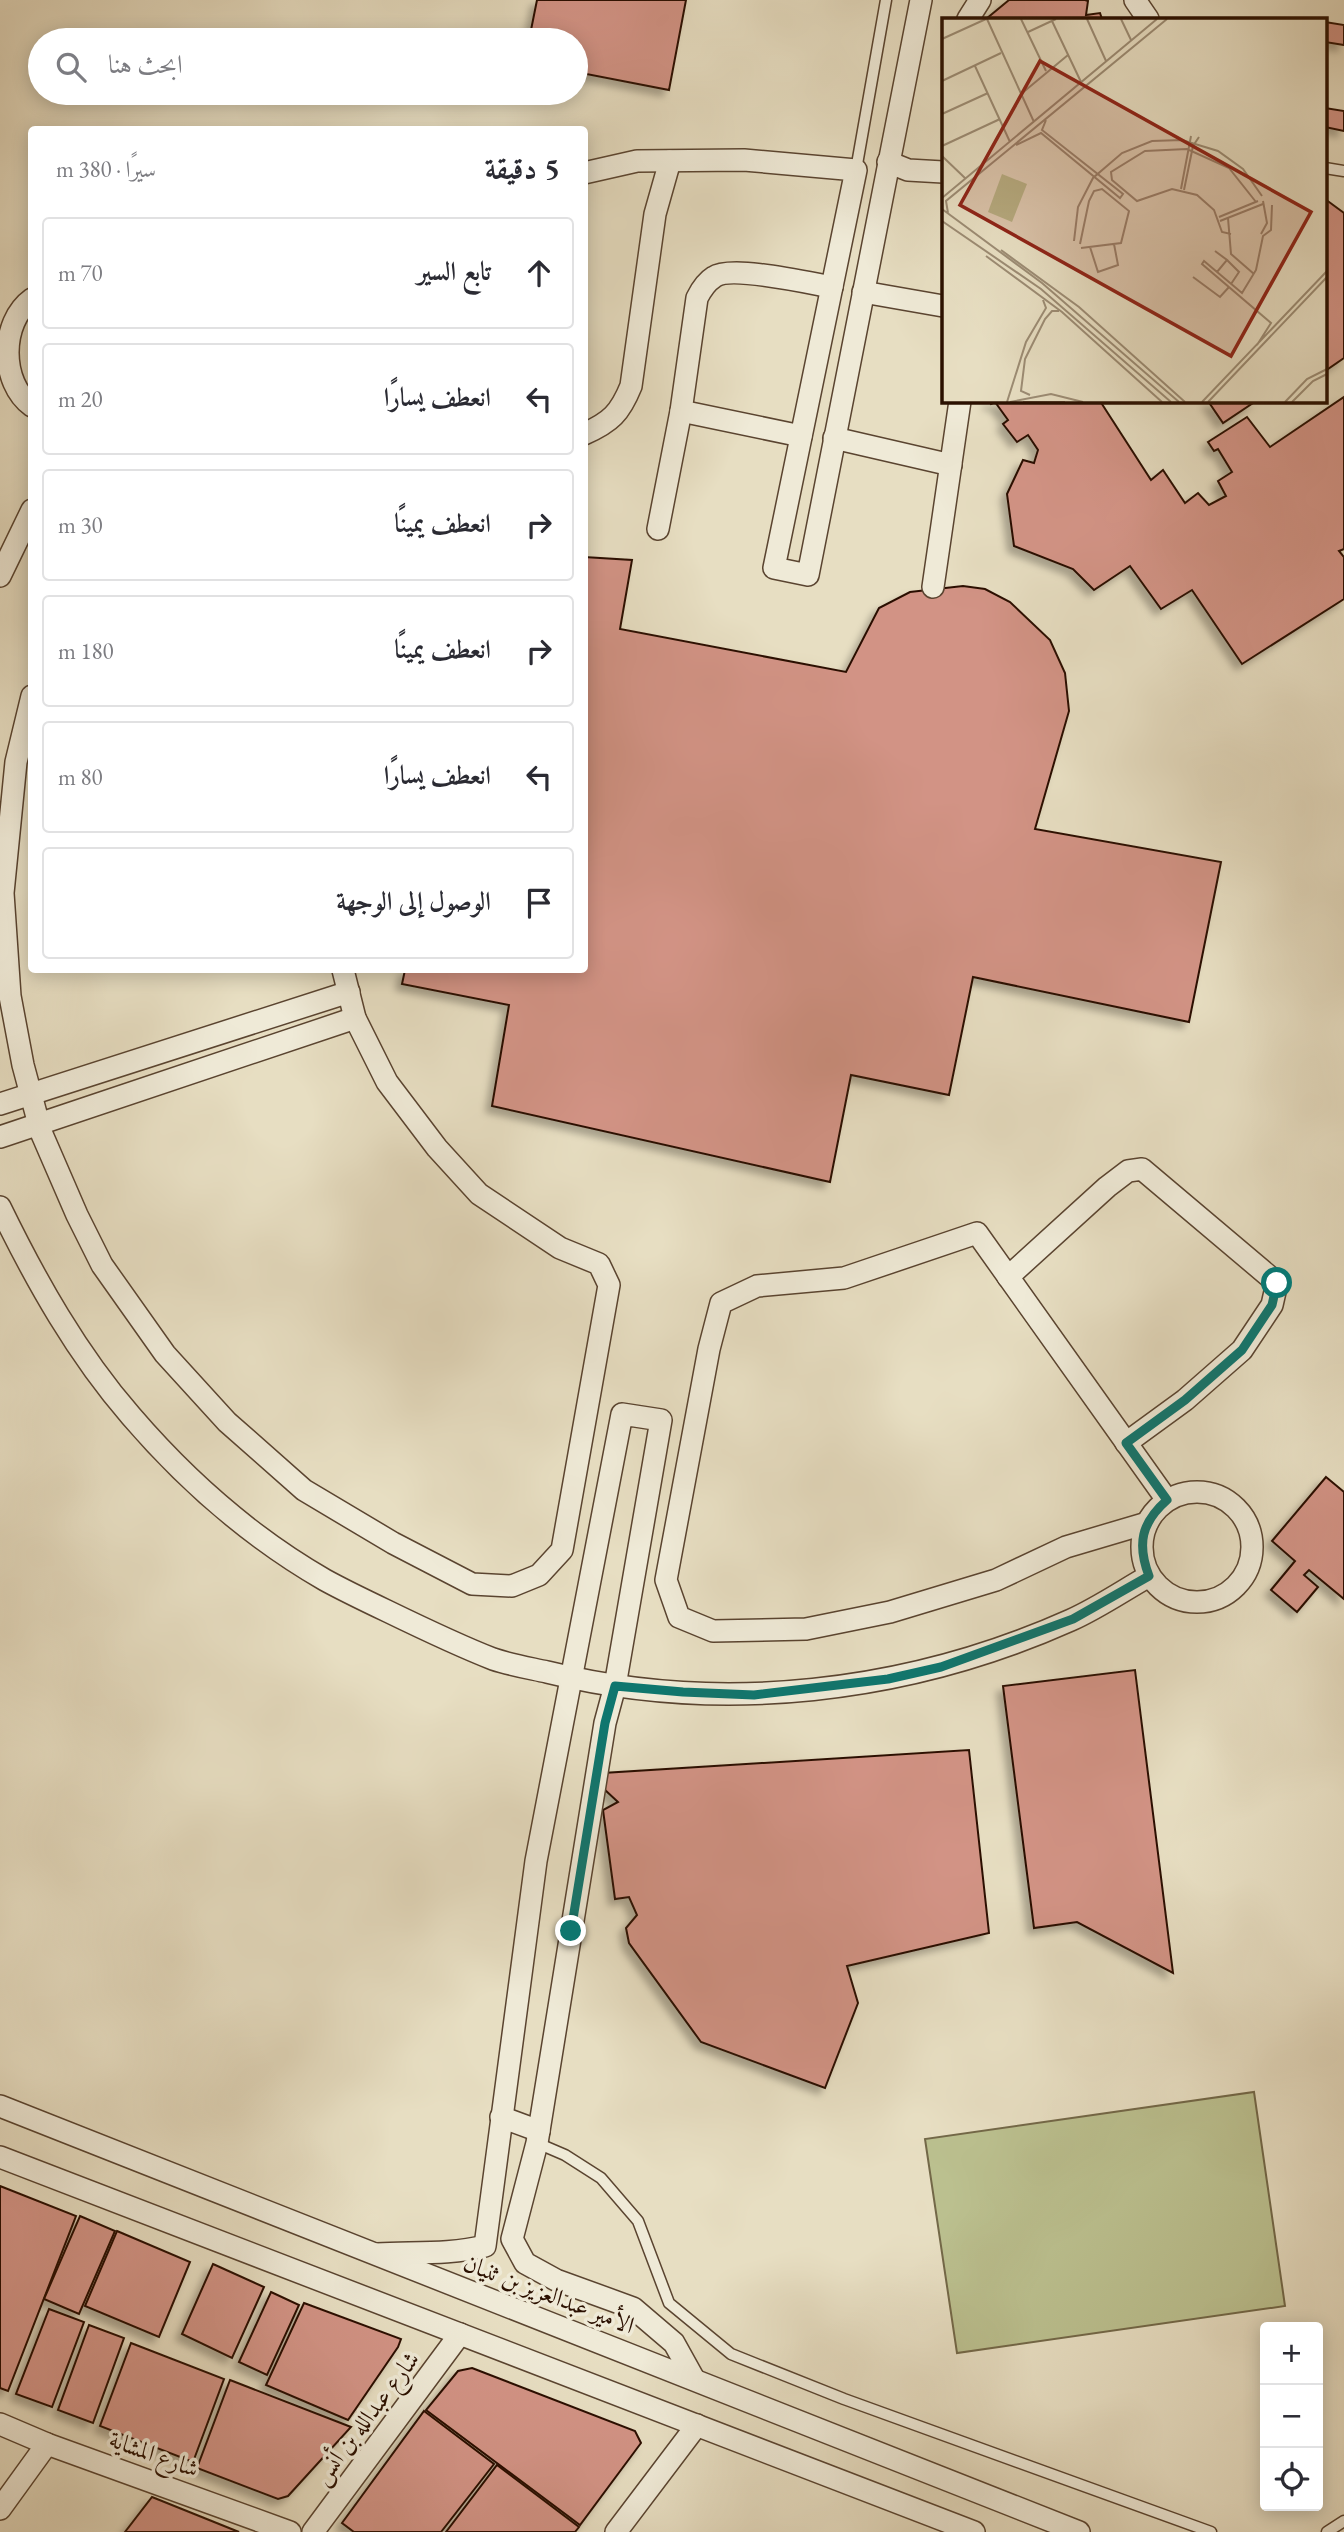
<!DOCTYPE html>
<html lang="ar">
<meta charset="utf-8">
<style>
body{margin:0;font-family:"EB Garamond",Amiri,serif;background:#f7f7f7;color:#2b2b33;direction:rtl}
.controls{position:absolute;right:21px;bottom:21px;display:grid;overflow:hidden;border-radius:7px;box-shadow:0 4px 18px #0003}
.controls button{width:63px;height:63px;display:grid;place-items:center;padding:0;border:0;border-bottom:2px solid #e1e1e2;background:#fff;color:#2b2b33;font:35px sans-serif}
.stop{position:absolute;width:21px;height:21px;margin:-16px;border:5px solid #0f766e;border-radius:50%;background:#fff}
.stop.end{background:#0f766e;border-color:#fff;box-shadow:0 2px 7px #0008}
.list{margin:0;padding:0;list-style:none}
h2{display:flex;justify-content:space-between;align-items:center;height:91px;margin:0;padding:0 28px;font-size:30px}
h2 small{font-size:23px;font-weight:400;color:#7c7c81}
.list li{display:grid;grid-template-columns:46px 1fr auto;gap:21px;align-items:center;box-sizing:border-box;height:112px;margin:0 14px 14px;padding:0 14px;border:2px solid #e1e1e2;border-radius:7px}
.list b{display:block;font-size:26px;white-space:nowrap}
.list em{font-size:23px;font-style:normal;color:#7c7c81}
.icon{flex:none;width:38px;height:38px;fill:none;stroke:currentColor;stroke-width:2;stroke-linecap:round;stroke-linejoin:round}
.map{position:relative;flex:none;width:1344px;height:2532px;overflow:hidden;direction:ltr}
.search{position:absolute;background:#fff;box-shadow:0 4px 18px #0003;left:28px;top:28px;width:560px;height:77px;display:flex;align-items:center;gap:18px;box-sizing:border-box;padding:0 24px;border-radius:38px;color:#7c7c81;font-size:26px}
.panel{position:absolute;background:#fff;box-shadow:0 4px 18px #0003;left:28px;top:126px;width:560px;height:847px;border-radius:7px;direction:rtl}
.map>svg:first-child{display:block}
</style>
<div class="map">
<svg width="1344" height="2532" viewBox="0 0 1344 2532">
<defs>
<filter id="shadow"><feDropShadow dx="-6" dy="6" stdDeviation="3.5" flood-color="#0004"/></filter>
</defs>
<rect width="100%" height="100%" fill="#e7dec2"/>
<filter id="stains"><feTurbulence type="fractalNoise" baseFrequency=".00286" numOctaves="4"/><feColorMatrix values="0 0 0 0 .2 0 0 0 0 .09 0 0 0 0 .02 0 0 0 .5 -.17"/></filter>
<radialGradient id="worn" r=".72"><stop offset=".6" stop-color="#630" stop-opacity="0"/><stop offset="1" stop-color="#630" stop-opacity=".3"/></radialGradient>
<polygon fill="#bbc08f" stroke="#736848" stroke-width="2" points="1254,2092 1285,2306 957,2353 925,2139"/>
<g fill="#d29385" stroke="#2b1000" stroke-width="2" filter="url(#shadow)">
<polygon points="537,0 686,0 669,90 576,72 576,40 529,40"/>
<polygon points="1009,0 1085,0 1088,1 1086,15 1100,13 1102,19 986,19"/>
<polygon points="1325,22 1344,25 1344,45 1325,42"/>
<polygon points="1325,108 1344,111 1344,131 1325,127"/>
<polygon points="1325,199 1344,213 1344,358 1325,371"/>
<polygon points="1344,397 1344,549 1339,551 1344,557 1344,599 1242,664 1192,590 1161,609 1130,566 1094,590 1073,569 1014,546 1007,494 1023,460 1034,463 1038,450 1028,435 1017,442 1003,424 1008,420 995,402 991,404 989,401 1100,401 1151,480 1163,470 1185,503 1198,493 1209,505 1226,496 1218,481 1232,472 1218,449 1214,451 1208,442 1247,417 1270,447"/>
<polygon points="1208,401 1256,401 1223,423"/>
<polygon points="584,557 632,560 620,629 846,672 879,608 910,592 963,586 985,589 1010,602 1050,640 1065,673 1069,711 1035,829 1221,862 1189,1022 973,977 949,1095 851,1075 830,1182 492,1106 509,1005 402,984 405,970 584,970"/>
<polygon points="1326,1477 1344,1492 1344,1599 1309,1570 1304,1575 1318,1587 1297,1612 1271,1590 1295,1561 1272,1541"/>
<polygon points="1135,1670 1173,1973 1077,1922 1034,1928 1003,1686"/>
<polygon points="969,1750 989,1933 847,1966 858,2003 825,2088 701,2042 629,1943 626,1928 637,1915 629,1897 615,1899 603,1810 618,1802 604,1789 603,1773"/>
<polygon points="0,2186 76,2216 8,2391 0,2388"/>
<polygon points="80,2216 115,2231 79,2314 44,2299"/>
<polygon points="117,2231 190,2262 159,2337 85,2306"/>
<polygon points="213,2264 264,2287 232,2358 182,2334"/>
<polygon points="271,2292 299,2305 267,2375 239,2362"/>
<polygon points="304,2303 401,2339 398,2347 348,2420 266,2385"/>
<polygon points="49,2309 84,2322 52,2407 16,2394"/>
<polygon points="89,2325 124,2338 93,2423 58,2410"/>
<polygon points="131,2343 224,2379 193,2462 100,2426"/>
<polygon points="472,2368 635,2431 641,2443 580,2525 426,2410 458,2371"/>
<polygon points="230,2380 351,2427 288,2496 278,2499 197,2468"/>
<polygon points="424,2411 494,2464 441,2532 354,2532 342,2523"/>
<polygon points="497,2465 579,2527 575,2532 446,2532"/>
<polygon points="152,2497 239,2532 125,2532"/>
</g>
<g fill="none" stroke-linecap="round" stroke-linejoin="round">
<defs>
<g id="service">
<polyline points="1325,168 1344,171"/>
<polyline points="856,170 886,0"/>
<polyline points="537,2143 565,2155 601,2178 638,2221 669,2303 731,2354 844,2399 1211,2532"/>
<polyline points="1327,2532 1344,2521"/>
</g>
<g id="minor">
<polyline points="1135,0 1148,19"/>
<polyline points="968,19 980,0"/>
<polyline points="888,162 908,170 943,172"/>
<polyline points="584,173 637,161 744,160 856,170 774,568 808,575 921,0"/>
<polyline points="863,292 943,306"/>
<path d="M32 299C0 322 0 383 32 406"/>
<path d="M681 411 697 298C701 290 706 282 714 277 731 265 809 283 832 287"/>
<path d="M584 434C611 422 620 413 631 386L655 214 670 161"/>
<polyline points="834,438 951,465"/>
<polyline points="658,529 681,411 801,436"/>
<polyline points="0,576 32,510"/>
<polyline points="933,587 960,401"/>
<polyline points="32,696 16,762 3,893 10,996 23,1065 41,1132 77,1215 102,1265 165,1354 227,1422 304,1490 393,1543 472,1584 512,1586 539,1575 562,1550 609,1285 599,1264 560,1248 479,1194 437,1148 387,1082 355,1018 343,970"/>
<polyline points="0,1104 349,992"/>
<polyline points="0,1137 355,1018"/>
<path d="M0 1207C36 1281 77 1354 131 1416 186 1480 252 1538 325 1580 345 1591 366 1601 387 1611 422 1628 457 1645 493 1659 511 1665 529 1668 547 1672 721 1715 908 1693 1071 1620 1098 1608 1124 1590 1149 1576"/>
<polyline points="1008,1277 1107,1187 1128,1171 1142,1169 1277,1283 1272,1305 1242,1350 1185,1400 1126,1443"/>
<circle cx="1197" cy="1547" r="55"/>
<polyline points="1147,1523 1066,1547 996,1580 890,1612 806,1629 713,1631 679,1617 666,1580 709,1349 721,1303 757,1286 844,1278 977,1233 1167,1500"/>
<polyline points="0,2106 1079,2532"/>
<polyline points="501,2117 539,2131"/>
<polyline points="0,2157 974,2532"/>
<path d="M377 2254C413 2252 450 2255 485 2246L536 1861 622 1414 661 1420 615 1686 605 1723 537 2143 512 2239 525 2263 556 2280 633 2308 674 2343 694 2379"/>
<polyline points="0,2424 47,2444 290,2532"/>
<polyline points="0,2509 47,2444"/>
<polyline points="313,2532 460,2334"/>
<polyline points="616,2532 697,2425"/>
</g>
</defs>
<use href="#service" stroke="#5a4430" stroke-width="13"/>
<use href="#minor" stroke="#5a4430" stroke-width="24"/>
<use href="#service" stroke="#efead7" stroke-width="10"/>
<use href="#minor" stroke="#efead7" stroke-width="21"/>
</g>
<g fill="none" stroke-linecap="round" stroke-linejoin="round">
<path stroke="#0f766e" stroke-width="9" d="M571 1931 605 1723 615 1686 683 1692 754 1695 888 1679 941 1667 1073 1619 1149 1576C1137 1544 1141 1523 1167 1500L1126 1443 1185 1400 1242 1350 1272 1305 1277 1283"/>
</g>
<g text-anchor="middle" stroke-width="7" stroke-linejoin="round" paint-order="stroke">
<g font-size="24" fill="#2b1000" stroke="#efead7">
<text transform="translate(549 2294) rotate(21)" y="8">الأمير عبدالعزيز بن ثنيان</text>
<text transform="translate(366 2418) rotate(-53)" y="8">شارع عبدالله بن أنس</text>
<text transform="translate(154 2454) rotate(20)" y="8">شارع المشاية</text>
</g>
</g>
<g transform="translate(942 18)">
<rect width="385" height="385" fill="#e7dec2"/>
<path d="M60 156 85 166 70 204 46 194Z" fill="#bbc08f"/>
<path fill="none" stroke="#9c8c74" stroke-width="2" d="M45 1 92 104M79 1 104 53M145 1 164 43M179 1 189 22M110 3 139 64M86 14 114 1M0 21 44 1M33 48 68 124M0 63 59 35M79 76 126 37M0 96 46 75M74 127 99 115 178 180 181 176 100 112 104 102M0 128 58 101M0 138 24 161M239 171 249 118M242 172 251 128 257 119M0 180 215 1M0 191 100 265 237 384M6 195 4 183 225 1M277 199 316 183M286 200 289 236 312 256M0 203 99 271 229 384M278 203 321 186M289 216 280 214 272 192 255 177 230 171 195 183 170 162 169 154 203 133 245 131 287 150 314 184M319 216 325 205 321 183M132 223 136 189 151 160 180 135 210 123 240 122 276 133 301 151 320 178M138 226 147 183 152 173 160 171 187 193 179 225 139 230M148 229 156 254 176 247 172 226M59 232 137 289 243 384M273 233 285 242 275 254M44 238 120 294 220 384M285 242 297 254 289 266M251 259 278 279 287 269M315 327 329 305 260 246 262 243 300 275 314 252 321 218 329 212 330 187M88 377 79 373 83 341 103 301 110 293H117M65 384 84 324 104 290 101 282M68 384 109 376 141 384M81 384H123M260 384 385 253M266 384 385 259M343 384 365 361 385 351M350 384 371 363 385 356"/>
<path fill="#8f2418" fill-opacity="0.15" stroke="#8f2418" stroke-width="3.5" d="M98 43 369 194 289 338 18 187Z"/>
<rect width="385" height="385" fill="none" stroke="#2b1000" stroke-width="3.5"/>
</g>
<rect width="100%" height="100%" filter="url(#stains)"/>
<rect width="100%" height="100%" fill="url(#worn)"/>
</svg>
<div class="controls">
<button>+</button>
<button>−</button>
<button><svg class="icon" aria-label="locate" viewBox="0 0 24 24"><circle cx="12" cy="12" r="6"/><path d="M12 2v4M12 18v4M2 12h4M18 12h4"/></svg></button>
</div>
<div class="stop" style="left:1277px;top:1283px"></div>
<div class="stop end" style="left:571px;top:1931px"></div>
<div class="search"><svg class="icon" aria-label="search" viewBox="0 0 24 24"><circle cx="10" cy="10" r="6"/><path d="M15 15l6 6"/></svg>ابحث هنا</div>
<section class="panel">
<h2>5 دقيقة<small>سيرًا · 380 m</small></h2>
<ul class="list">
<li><svg class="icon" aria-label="ahead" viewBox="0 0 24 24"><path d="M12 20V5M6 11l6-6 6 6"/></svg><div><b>تابع السير</b></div><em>70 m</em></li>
<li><svg class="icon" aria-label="left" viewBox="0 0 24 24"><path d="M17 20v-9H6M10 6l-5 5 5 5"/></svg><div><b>انعطف يسارًا</b></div><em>20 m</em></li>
<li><svg class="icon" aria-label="right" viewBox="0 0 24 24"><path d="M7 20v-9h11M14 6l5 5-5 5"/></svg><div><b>انعطف يمينًا</b></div><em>30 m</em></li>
<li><svg class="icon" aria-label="right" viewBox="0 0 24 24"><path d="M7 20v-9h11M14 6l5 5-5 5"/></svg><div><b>انعطف يمينًا</b></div><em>180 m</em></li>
<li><svg class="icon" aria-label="left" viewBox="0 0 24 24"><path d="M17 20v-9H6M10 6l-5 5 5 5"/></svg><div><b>انعطف يسارًا</b></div><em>80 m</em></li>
<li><svg class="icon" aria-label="arrive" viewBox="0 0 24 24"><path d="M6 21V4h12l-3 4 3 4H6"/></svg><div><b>الوصول إلى الوجهة</b></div></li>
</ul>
</section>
</div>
